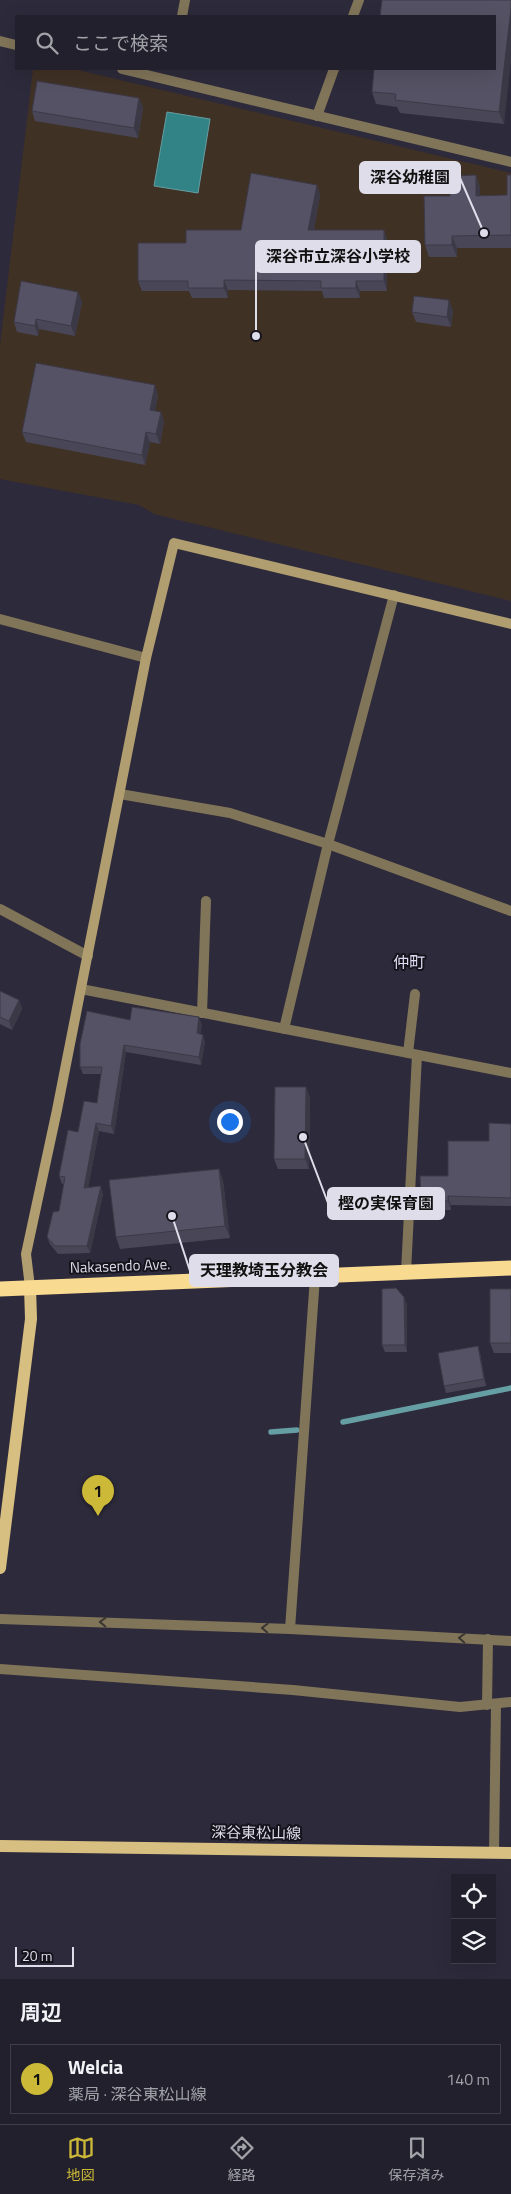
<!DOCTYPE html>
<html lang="ja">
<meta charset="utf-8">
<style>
body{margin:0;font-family:"Titillium Web","Noto Sans JP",sans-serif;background:#2e2d38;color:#f1f3f6}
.controls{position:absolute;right:15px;bottom:15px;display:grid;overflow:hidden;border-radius:0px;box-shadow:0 5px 20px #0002}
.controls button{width:45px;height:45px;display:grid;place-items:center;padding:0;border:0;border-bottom:1px solid #3f3e48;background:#22202c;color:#f1f3f6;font:25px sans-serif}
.scale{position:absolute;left:15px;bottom:12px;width:59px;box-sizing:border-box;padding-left:5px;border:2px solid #dfdde9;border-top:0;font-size:14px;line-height:18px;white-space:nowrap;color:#dfdde9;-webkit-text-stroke:4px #15141c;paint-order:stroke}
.you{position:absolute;left:229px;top:1121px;width:18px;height:18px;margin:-12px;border:4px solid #fff;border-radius:50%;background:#1a73e8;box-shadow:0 0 0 8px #1a73e833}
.badge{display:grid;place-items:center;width:32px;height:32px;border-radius:50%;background:#cdb938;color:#111;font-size:16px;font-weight:700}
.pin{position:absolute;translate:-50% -41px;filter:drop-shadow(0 1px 2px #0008)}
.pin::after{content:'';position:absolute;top:26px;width:18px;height:15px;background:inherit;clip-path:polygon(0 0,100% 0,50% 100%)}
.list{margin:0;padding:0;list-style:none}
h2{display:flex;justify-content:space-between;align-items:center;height:65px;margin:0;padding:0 20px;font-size:21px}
h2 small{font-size:16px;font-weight:400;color:#a2a3a9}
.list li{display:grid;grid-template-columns:32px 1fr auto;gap:15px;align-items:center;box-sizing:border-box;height:70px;margin:0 10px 10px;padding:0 10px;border:1px solid #3f3e48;border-radius:0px}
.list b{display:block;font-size:19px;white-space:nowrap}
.list p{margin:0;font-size:16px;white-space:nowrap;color:#a2a3a9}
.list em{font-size:16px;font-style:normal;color:#a2a3a9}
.icon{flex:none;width:28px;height:28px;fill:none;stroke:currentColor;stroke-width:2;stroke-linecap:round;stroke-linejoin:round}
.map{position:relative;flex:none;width:511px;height:1979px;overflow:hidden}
.search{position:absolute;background:#22202c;box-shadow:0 5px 20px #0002;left:15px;right:15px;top:15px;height:55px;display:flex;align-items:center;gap:12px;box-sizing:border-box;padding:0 18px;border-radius:0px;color:#a2a3a9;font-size:19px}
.sheet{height:145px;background:#22202c}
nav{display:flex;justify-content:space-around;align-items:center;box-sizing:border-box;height:70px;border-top:1px solid #3f3e48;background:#22202c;font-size:14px;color:#a2a3a9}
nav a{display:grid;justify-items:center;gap:2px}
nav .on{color:#cdb938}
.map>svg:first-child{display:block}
</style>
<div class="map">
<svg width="511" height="1979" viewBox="0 0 511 1979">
<rect width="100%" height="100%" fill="#2d2a3b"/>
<polygon fill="#403125" points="33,69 74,69 511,173 511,601 154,514 139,505 0,479 0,345"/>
<polygon fill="#318385" stroke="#659ea3" points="167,112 210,119 198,193 154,186"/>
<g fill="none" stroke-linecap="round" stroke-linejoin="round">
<g stroke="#659ea3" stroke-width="5.5">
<polyline points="343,1422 511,1388"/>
<polyline points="271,1432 297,1430"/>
</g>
<g stroke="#817559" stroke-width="10">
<polyline points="487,1705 488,1639"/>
<polyline points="494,1853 496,1704"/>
</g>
<g stroke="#817559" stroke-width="10">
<polyline points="182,16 185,0"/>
<polyline points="353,16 359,0"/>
<polyline points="0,41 16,45"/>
<polyline points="122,69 511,162"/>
<polyline points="317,116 334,69"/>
<polyline points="0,619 146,658"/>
<polyline points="120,794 230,813 328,844 511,911"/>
<polyline points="0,909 88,956"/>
<polyline points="81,989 511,1073"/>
<polyline points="202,1013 206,901"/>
<polyline points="284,1029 328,844 394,595"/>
<polyline points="408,1053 415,994"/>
<polyline points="406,1272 417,1055"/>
<polyline points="0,1619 290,1629 511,1641"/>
<polyline points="290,1629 315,1277"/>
<polyline points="0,1669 293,1690 460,1707 511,1702"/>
</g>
<polyline stroke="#b19e70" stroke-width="10" points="30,1287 26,1254 57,1110 146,658 174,543 511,624"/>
<g stroke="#d7be81" stroke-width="12">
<polyline points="0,1568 31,1319 30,1287"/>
<polyline points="0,1846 511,1853"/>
</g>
<polyline stroke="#f9da91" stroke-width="15" points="0,1289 511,1268"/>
</g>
<g fill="#494757">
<polygon points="511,0 504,124 400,113 397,107 376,104 372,92"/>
<polygon points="139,98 143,108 138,138 35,121 32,111"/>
<polygon points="476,175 480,188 480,195 507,195 511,175 511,248 457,248 457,257 429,257 425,245 450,196"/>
<polygon points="317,185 320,195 314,230 384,230 387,240 387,291 360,291 360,298 324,298 322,291 228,290 228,298 192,298 189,291 142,291 138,281 186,243 241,230"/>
<polygon points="78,292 82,302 75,336 39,329 38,336 17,332 14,322"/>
<polygon points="453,310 451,327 416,322 412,312"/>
<polygon points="158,395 155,411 161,412 164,422 160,444 150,442 145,465 26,442 22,432"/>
<polygon points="0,991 19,1000 22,1009 12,1030 0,1024"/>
<polygon points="130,1020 202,1025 200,1034 205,1042 201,1065 126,1052 114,1134 99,1131 88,1187 103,1194 90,1253 58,1254 50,1244 47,1237 59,1211 64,1184 62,1184 59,1176 78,1132 97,1103 101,1074 83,1074 80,1067"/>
<polygon points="310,1097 309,1169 278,1169 274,1159"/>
<polygon points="511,1124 511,1206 451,1205 451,1210 424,1210 421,1201 489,1141"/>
<polygon points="219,1169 223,1181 230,1238 120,1249 116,1237"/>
<polygon points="511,1289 511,1353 494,1353 490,1343"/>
<polygon points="407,1304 407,1352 385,1352 382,1345"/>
<polygon points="480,1353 486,1386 446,1393 444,1386"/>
</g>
<g fill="#3c3947">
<polygon points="511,8 511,60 504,124 499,112"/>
<polygon points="139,98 143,108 138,138 134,128"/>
<polygon points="476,175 480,188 480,208 476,196"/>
<polygon points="317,185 320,195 312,240 308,230"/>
<polygon points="384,230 387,240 387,291 384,281"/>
<polygon points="452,236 457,248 457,257 452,245"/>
<polygon points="224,280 228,290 228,298 224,288"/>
<polygon points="356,281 360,291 360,298 356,288"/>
<polygon points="78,292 82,302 75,336 71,326"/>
<polygon points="449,300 453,310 451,327 447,317"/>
<polygon points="36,319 39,329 38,336 35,326"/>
<polygon points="155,385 158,395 154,420 150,410"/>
<polygon points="161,412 164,422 160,444 156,434"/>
<polygon points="146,432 150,442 145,465 142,455"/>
<polygon points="19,1000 22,1009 12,1030 9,1021"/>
<polygon points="199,1017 202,1025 199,1040 197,1033"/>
<polygon points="203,1035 205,1042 201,1065 199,1057"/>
<polygon points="124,1045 126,1052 114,1134 111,1126"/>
<polygon points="306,1087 310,1097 309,1169 305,1159"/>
<polygon points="96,1123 99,1131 87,1195 84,1188"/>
<polygon points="219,1169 223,1181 230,1238 225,1226"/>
<polygon points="101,1186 103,1194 90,1253 87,1246"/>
<polygon points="448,1196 451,1205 451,1210 448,1201"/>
<polygon points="404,1297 407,1304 407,1352 405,1345"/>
<polygon points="478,1346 480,1353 486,1386 484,1379"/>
</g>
<g fill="#555265" stroke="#3c3947">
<polygon points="382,0 511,0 511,8 499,112 395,100 396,94 372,92 374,69 495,69 495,16 380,16"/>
<polygon points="37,81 139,98 134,128 32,111"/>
<polygon points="251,173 317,185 308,230 384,230 384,281 356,281 356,288 321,288 321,281 224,280 224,288 188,288 188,281 138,281 138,243 186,243 186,230 241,230"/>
<polygon points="476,175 476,196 507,195 507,175 511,175 511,235 452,236 452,245 425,245 424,196 450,196 450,176"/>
<polygon points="21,281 78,292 71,326 36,319 35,326 14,322"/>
<polygon points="414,296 449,300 447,317 412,312"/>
<polygon points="36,363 155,385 150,410 161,412 156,434 146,432 142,455 22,432"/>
<polygon points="0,991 19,1000 9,1021 0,1017"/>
<polygon points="132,1007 199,1017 197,1033 203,1035 199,1057 124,1045 111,1126 96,1123 84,1188 101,1186 87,1246 55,1246 47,1237 53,1212 59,1211 65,1177 59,1176 68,1130 78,1132 84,1101 97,1103 102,1067 80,1067 80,1044 87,1011 130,1020"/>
<polygon points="275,1087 306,1087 305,1159 274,1159"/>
<polygon points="489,1123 511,1124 511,1198 448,1196 448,1201 421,1201 420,1176 448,1176 448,1141 489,1141"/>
<polygon points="219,1169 225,1226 116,1237 109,1180"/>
<polygon points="396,1288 404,1297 405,1345 382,1345 382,1289"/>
<rect x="490" y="1289" width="21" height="54"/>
<polygon points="478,1346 484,1379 444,1386 438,1353"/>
</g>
<defs><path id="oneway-chevron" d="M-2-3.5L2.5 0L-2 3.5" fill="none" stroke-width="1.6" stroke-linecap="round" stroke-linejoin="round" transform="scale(1.25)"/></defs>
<g stroke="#3b3631">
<use href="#oneway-chevron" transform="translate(103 1622) rotate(-178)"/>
<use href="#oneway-chevron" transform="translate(265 1628) rotate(-178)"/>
<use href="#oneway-chevron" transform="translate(462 1638) rotate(-177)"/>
</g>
<g text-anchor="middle" stroke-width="4" stroke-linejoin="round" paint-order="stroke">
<g font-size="15" fill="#dfdde9" stroke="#15141c">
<text transform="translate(120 1266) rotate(-2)" y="5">Nakasendo Ave.</text>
<text transform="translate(256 1833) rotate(1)" y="5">深谷東松山線</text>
</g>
<g font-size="16" fill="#dddaf1" stroke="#15141c">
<text x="409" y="968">仲町</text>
</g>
</g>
<path fill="none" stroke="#dfdde9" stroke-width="2" d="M484 233L460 178M256 336L256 257M303 1137L328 1203M172 1216L190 1271"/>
<g fill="#dfdde9" stroke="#15141c" stroke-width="2">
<circle cx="484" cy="233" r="5"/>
<circle cx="256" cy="336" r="5"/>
<circle cx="303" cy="1137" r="5"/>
<circle cx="172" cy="1216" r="5"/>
</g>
<g fill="#dfdde9" stroke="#dfdde9" stroke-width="2">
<rect x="360" y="162" width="100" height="31" rx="5"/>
<rect x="256" y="241" width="164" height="31" rx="5"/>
<rect x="328" y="1188" width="116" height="31" rx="5"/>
<rect x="190" y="1255" width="148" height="31" rx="5"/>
</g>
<g font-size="16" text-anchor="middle" font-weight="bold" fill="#111">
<text x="410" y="183">深谷幼稚園</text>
<text x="338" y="262">深谷市立深谷小学校</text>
<text x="386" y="1209">樫の実保育園</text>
<text x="264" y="1276">天理教埼玉分教会</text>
</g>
</svg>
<div class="controls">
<button><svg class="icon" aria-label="locate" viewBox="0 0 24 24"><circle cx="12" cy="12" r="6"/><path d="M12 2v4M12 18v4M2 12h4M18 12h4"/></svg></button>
<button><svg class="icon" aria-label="layers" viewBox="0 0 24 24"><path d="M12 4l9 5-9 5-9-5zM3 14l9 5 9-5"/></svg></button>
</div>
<div class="scale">20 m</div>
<div class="you"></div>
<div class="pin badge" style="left:98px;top:1516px">1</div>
<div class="search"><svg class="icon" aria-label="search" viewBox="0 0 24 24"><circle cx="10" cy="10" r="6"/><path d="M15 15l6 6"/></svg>ここで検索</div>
</div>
<section class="sheet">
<h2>周辺<small></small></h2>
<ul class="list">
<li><span class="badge">1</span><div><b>Welcia</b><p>薬局 · 深谷東松山線</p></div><em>140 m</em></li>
</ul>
</section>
<nav>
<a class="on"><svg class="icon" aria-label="map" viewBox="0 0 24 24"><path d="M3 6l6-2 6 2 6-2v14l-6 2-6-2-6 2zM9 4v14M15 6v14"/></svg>地図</a>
<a><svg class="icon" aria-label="directions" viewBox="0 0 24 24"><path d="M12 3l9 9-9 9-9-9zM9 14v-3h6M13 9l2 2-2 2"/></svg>経路</a>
<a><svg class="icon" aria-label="saved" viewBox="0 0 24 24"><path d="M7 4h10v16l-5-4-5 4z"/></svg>保存済み</a>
</nav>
